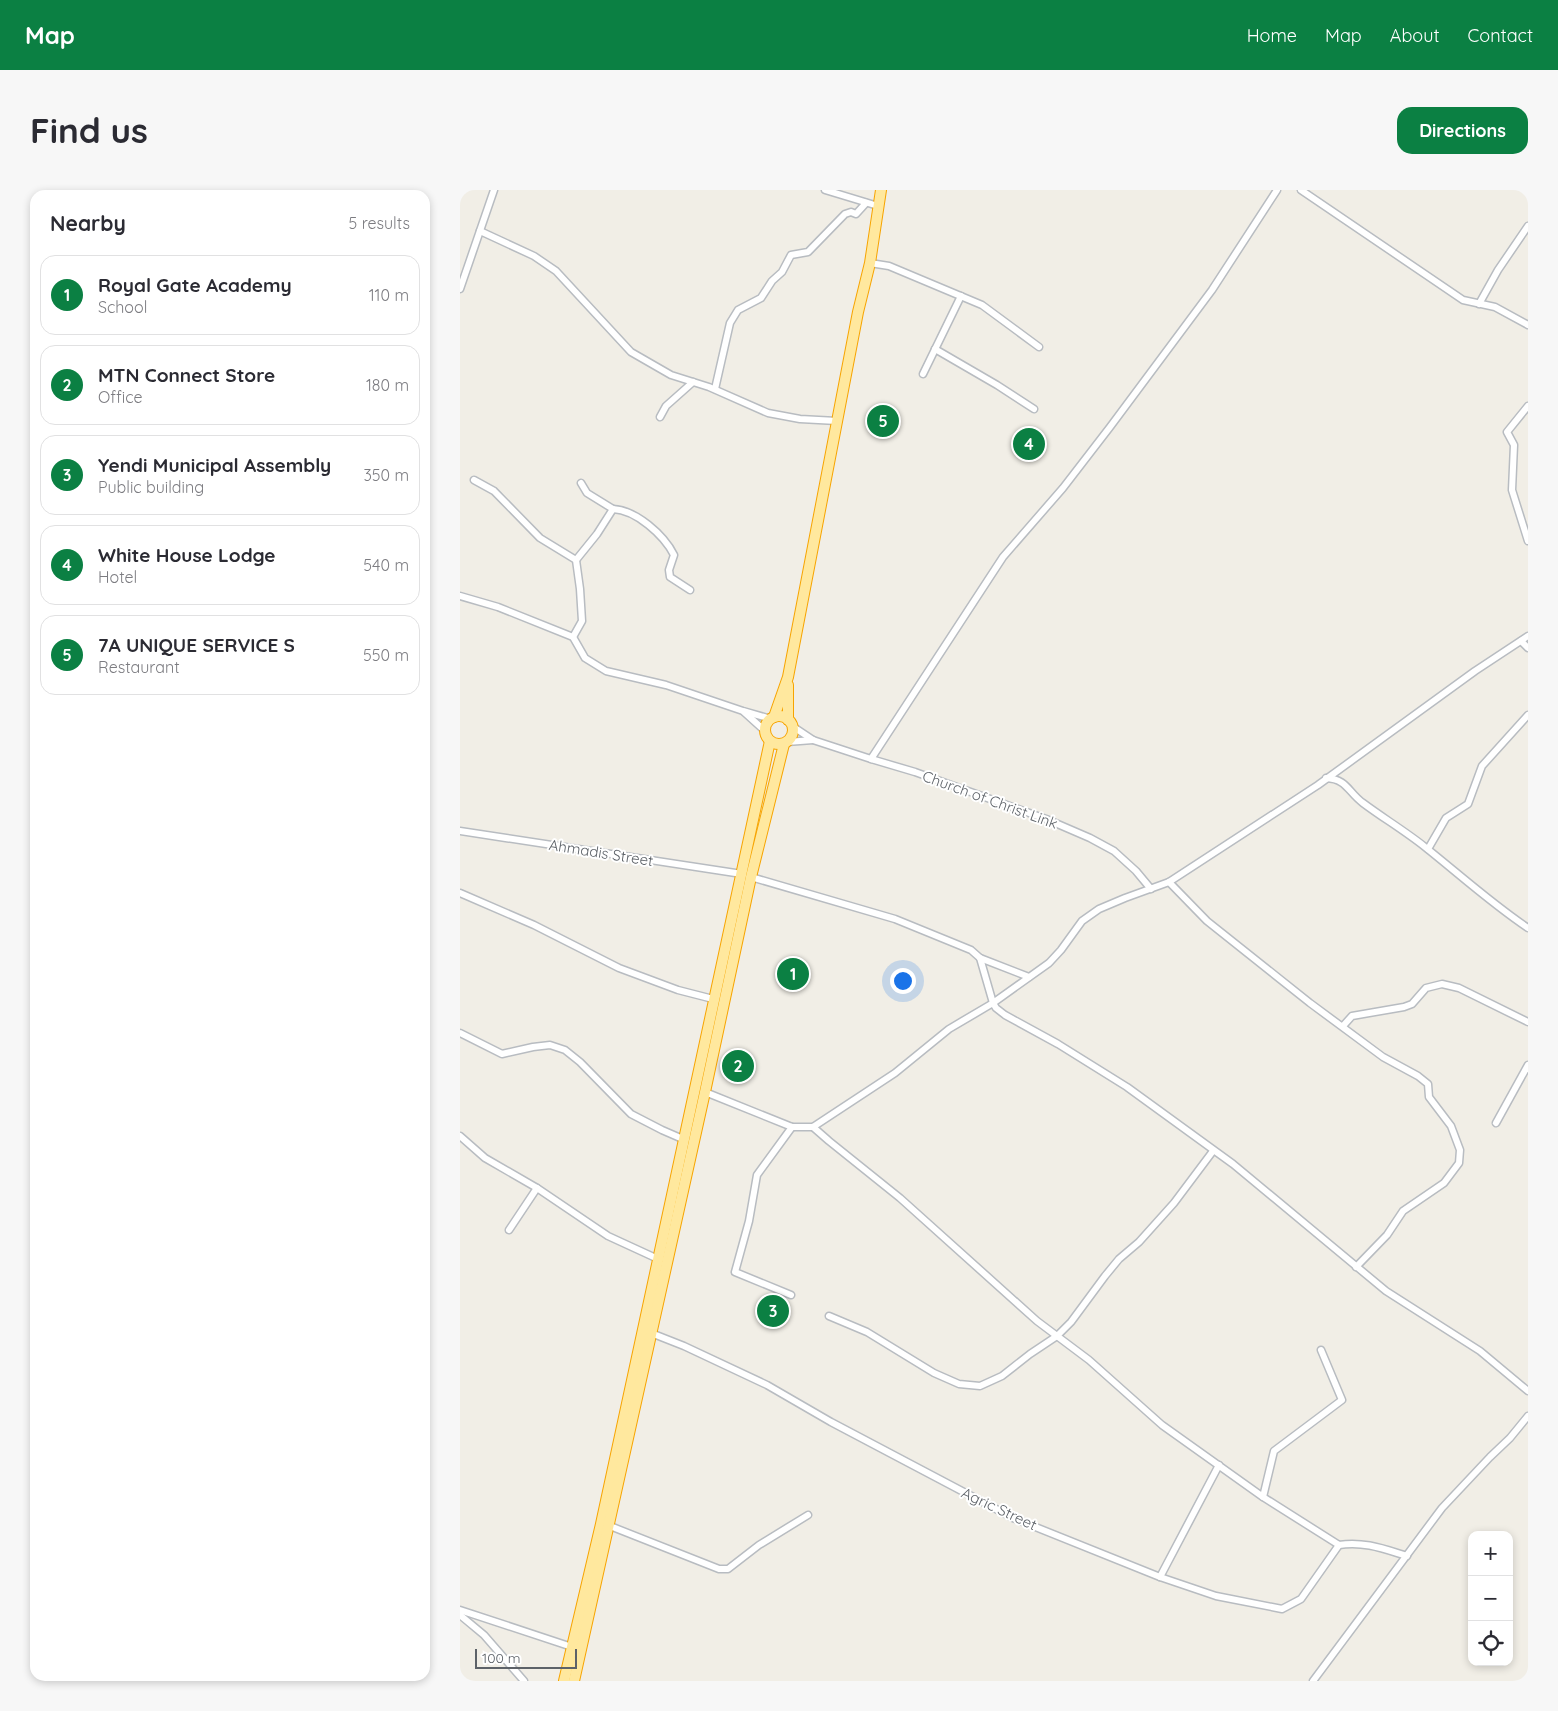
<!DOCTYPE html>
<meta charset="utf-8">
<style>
body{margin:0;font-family:Quicksand,sans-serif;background:#f7f7f7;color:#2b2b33}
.controls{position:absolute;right:15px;bottom:15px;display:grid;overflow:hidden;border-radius:10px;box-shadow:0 2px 8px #0003}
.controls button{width:45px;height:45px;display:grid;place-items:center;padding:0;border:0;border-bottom:1px solid #e1e1e2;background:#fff;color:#2b2b33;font:25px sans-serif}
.scale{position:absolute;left:15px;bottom:12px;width:102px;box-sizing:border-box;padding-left:5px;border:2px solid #5d6268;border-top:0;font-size:14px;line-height:18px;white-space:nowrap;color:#5d6268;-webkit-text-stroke:4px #fff;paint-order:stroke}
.you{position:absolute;left:442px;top:790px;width:18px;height:18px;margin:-12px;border:4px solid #fff;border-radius:50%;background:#1a73e8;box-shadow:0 0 0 8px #1a73e833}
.badge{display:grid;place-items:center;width:32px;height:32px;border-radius:50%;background:#0b8043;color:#fff;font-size:16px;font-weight:700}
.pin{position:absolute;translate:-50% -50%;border:2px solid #fff;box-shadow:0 1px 5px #0006}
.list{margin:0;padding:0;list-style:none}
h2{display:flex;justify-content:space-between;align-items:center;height:65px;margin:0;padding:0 20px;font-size:21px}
h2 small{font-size:16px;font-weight:400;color:#7c7c81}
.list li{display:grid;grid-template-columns:32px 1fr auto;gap:15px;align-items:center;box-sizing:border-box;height:80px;margin:0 10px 10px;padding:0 10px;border:1px solid #e1e1e2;border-radius:15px}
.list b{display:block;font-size:19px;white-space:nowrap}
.list p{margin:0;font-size:16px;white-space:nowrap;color:#7c7c81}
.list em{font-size:16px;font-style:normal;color:#7c7c81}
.icon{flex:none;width:28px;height:28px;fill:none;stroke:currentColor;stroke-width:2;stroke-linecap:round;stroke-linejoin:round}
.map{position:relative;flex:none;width:1068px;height:1491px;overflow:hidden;border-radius:15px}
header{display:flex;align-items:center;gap:30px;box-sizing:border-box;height:70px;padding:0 25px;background:#0b8043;color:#fff}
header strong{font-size:24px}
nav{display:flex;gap:28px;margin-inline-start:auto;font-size:18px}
.intro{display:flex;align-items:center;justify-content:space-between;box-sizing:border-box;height:120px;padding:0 30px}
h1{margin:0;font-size:35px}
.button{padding:12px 22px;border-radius:15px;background:#0b8043;color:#fff;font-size:18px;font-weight:700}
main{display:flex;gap:30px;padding:0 30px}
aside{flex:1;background:#fff;border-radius:15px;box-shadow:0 2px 8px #0003}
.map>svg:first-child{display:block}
</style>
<header>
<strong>Map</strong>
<nav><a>Home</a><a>Map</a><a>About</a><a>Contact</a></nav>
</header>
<div class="intro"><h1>Find us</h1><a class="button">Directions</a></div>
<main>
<aside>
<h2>Nearby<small>5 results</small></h2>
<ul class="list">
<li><span class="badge">1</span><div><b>Royal Gate Academy</b><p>School</p></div><em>110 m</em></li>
<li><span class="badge">2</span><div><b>MTN Connect Store</b><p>Office</p></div><em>180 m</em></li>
<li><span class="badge">3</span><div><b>Yendi Municipal Assembly</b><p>Public building</p></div><em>350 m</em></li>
<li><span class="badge">4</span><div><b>White House Lodge</b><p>Hotel</p></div><em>540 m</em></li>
<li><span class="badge">5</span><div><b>7A UNIQUE SERVICE S</b><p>Restaurant</p></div><em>550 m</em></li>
</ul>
</aside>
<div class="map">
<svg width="1068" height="1491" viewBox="0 0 1068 1491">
<rect width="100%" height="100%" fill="#f1eee6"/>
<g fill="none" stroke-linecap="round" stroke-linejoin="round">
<defs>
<g id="minor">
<polyline points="365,0 418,16"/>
<polyline points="841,0 1003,110 1035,117 1068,135"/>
<polyline points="20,41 74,66 96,81 171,162 211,185 249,197 308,223 340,229 377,231"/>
<polyline points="410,73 429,76 522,115 579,157"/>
<polyline points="0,99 34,0"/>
<polyline points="1019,114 1038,80 1068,36"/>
<polyline points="475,159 537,195 574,219"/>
<polyline points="463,184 501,106"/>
<polyline points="255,199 270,133 278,120 301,108 312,91 322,82 331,65 348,62 385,24 391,22 396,24 406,13"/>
<polyline points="1068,216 1047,242 1054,255 1052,300 1068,351"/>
<polyline points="200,227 206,216 233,192"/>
<polyline points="14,290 34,301 80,348 116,370 120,399 122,431 113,447"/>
<path d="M153 319C176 320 204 345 214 365L209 380 210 387 230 400"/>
<polyline points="116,370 137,344 153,319 127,303 121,293"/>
<polyline points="0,406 38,417 113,447 125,468 146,481 206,495 283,521 311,529"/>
<polyline points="1061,451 1068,458"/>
<polyline points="284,522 305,541"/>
<polyline points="332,536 353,550 411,569 455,582 586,629 630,648 654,661 676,681 691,699"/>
<polyline points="327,552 353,550"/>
<polyline points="411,569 543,367 603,298 650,237 752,100 817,0"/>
<path d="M866 588C887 589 888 602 903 613 923 628 945 641 965 657 999 684 1032 714 1068 738"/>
<polyline points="0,641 282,684"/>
<polyline points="968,659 986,628 1008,614 1022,576 1068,525"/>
<polyline points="291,687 435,729 511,760 520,768 569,787"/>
<polyline points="709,692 747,731 850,813 923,867 958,886 968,894 969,907 991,936 1000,960 999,973 984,993 943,1021 927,1045 896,1077"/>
<polyline points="0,703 74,735 159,778 218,800 253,809"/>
<polyline points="520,768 533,813 536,818 545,825 598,854 667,897 773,974 926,1101 1020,1161 1068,1201"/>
<polyline points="883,836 892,826 944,817 952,814 966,798 982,794 999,798 1068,832"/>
<polyline points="0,843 42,864 73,857 90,855 105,860 120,872 171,924 202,940 225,950"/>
<polyline points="245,902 332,937 353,937 435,883 489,839 533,813 589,773 601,760 622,731 639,719 665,708 709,692 858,595 1015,481 1068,446"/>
<polyline points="1036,933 1068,875"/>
<path d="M353 937 369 951 440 1008 577 1131 629 1170 702 1235 803 1307 879 1355C904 1351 924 1359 947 1366"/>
<polyline points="0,946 25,968 77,998 148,1046 198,1069"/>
<polyline points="49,1040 77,998"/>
<polyline points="331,1105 275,1082 289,1031 297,985 332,937"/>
<polyline points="369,1126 407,1142 474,1183 499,1194 520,1196 542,1186 570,1164 597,1146 611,1132 645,1086 659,1069 679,1052 714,1013 753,961"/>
<polyline points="191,1143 224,1156 307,1195 371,1232 553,1328 700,1387 756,1406 822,1419 841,1409 879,1355"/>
<polyline points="803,1307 814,1261 882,1210 861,1160"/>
<polyline points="150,1336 259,1379 268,1379 299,1355 348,1325"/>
<polyline points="700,1387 759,1275"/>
<polyline points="0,1420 112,1457"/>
<polyline points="0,1425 24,1445 64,1491"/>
<polyline points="853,1491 982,1318 1030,1267 1050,1248 1068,1226"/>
</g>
<g id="trunk">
<polyline points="328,495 328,530"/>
<circle cx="319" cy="540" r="14"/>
<polyline points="314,527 328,487 398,122 410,73 421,0"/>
<polyline points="104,1491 141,1334 310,551"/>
<polyline points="114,1491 245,902 291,687 324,554"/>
</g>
</defs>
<use href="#minor" stroke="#b8bcc1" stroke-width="9"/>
<use href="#trunk" stroke="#f7a400" stroke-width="12"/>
<use href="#minor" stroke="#fff" stroke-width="6"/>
<use href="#trunk" stroke="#ffe89e" stroke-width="10"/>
</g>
<g text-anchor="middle" stroke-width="4" stroke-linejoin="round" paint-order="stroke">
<g font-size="15" fill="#5d6268" stroke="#fff">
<text transform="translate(530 610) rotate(20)" y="5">Church of Christ Link</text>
<text transform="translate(141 663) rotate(9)" y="5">Ahmadis Street</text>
<text transform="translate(539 1319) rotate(25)" y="5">Agric Street</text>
</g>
</g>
</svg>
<div class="controls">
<button>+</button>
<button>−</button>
<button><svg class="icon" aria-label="locate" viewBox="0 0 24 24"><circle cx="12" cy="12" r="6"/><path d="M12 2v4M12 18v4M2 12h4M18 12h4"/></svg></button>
</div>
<div class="scale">100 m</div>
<div class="you"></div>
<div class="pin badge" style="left:333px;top:784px">1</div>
<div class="pin badge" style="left:278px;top:876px">2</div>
<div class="pin badge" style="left:313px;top:1121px">3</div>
<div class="pin badge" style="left:569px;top:254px">4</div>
<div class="pin badge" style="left:423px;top:231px">5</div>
</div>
</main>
